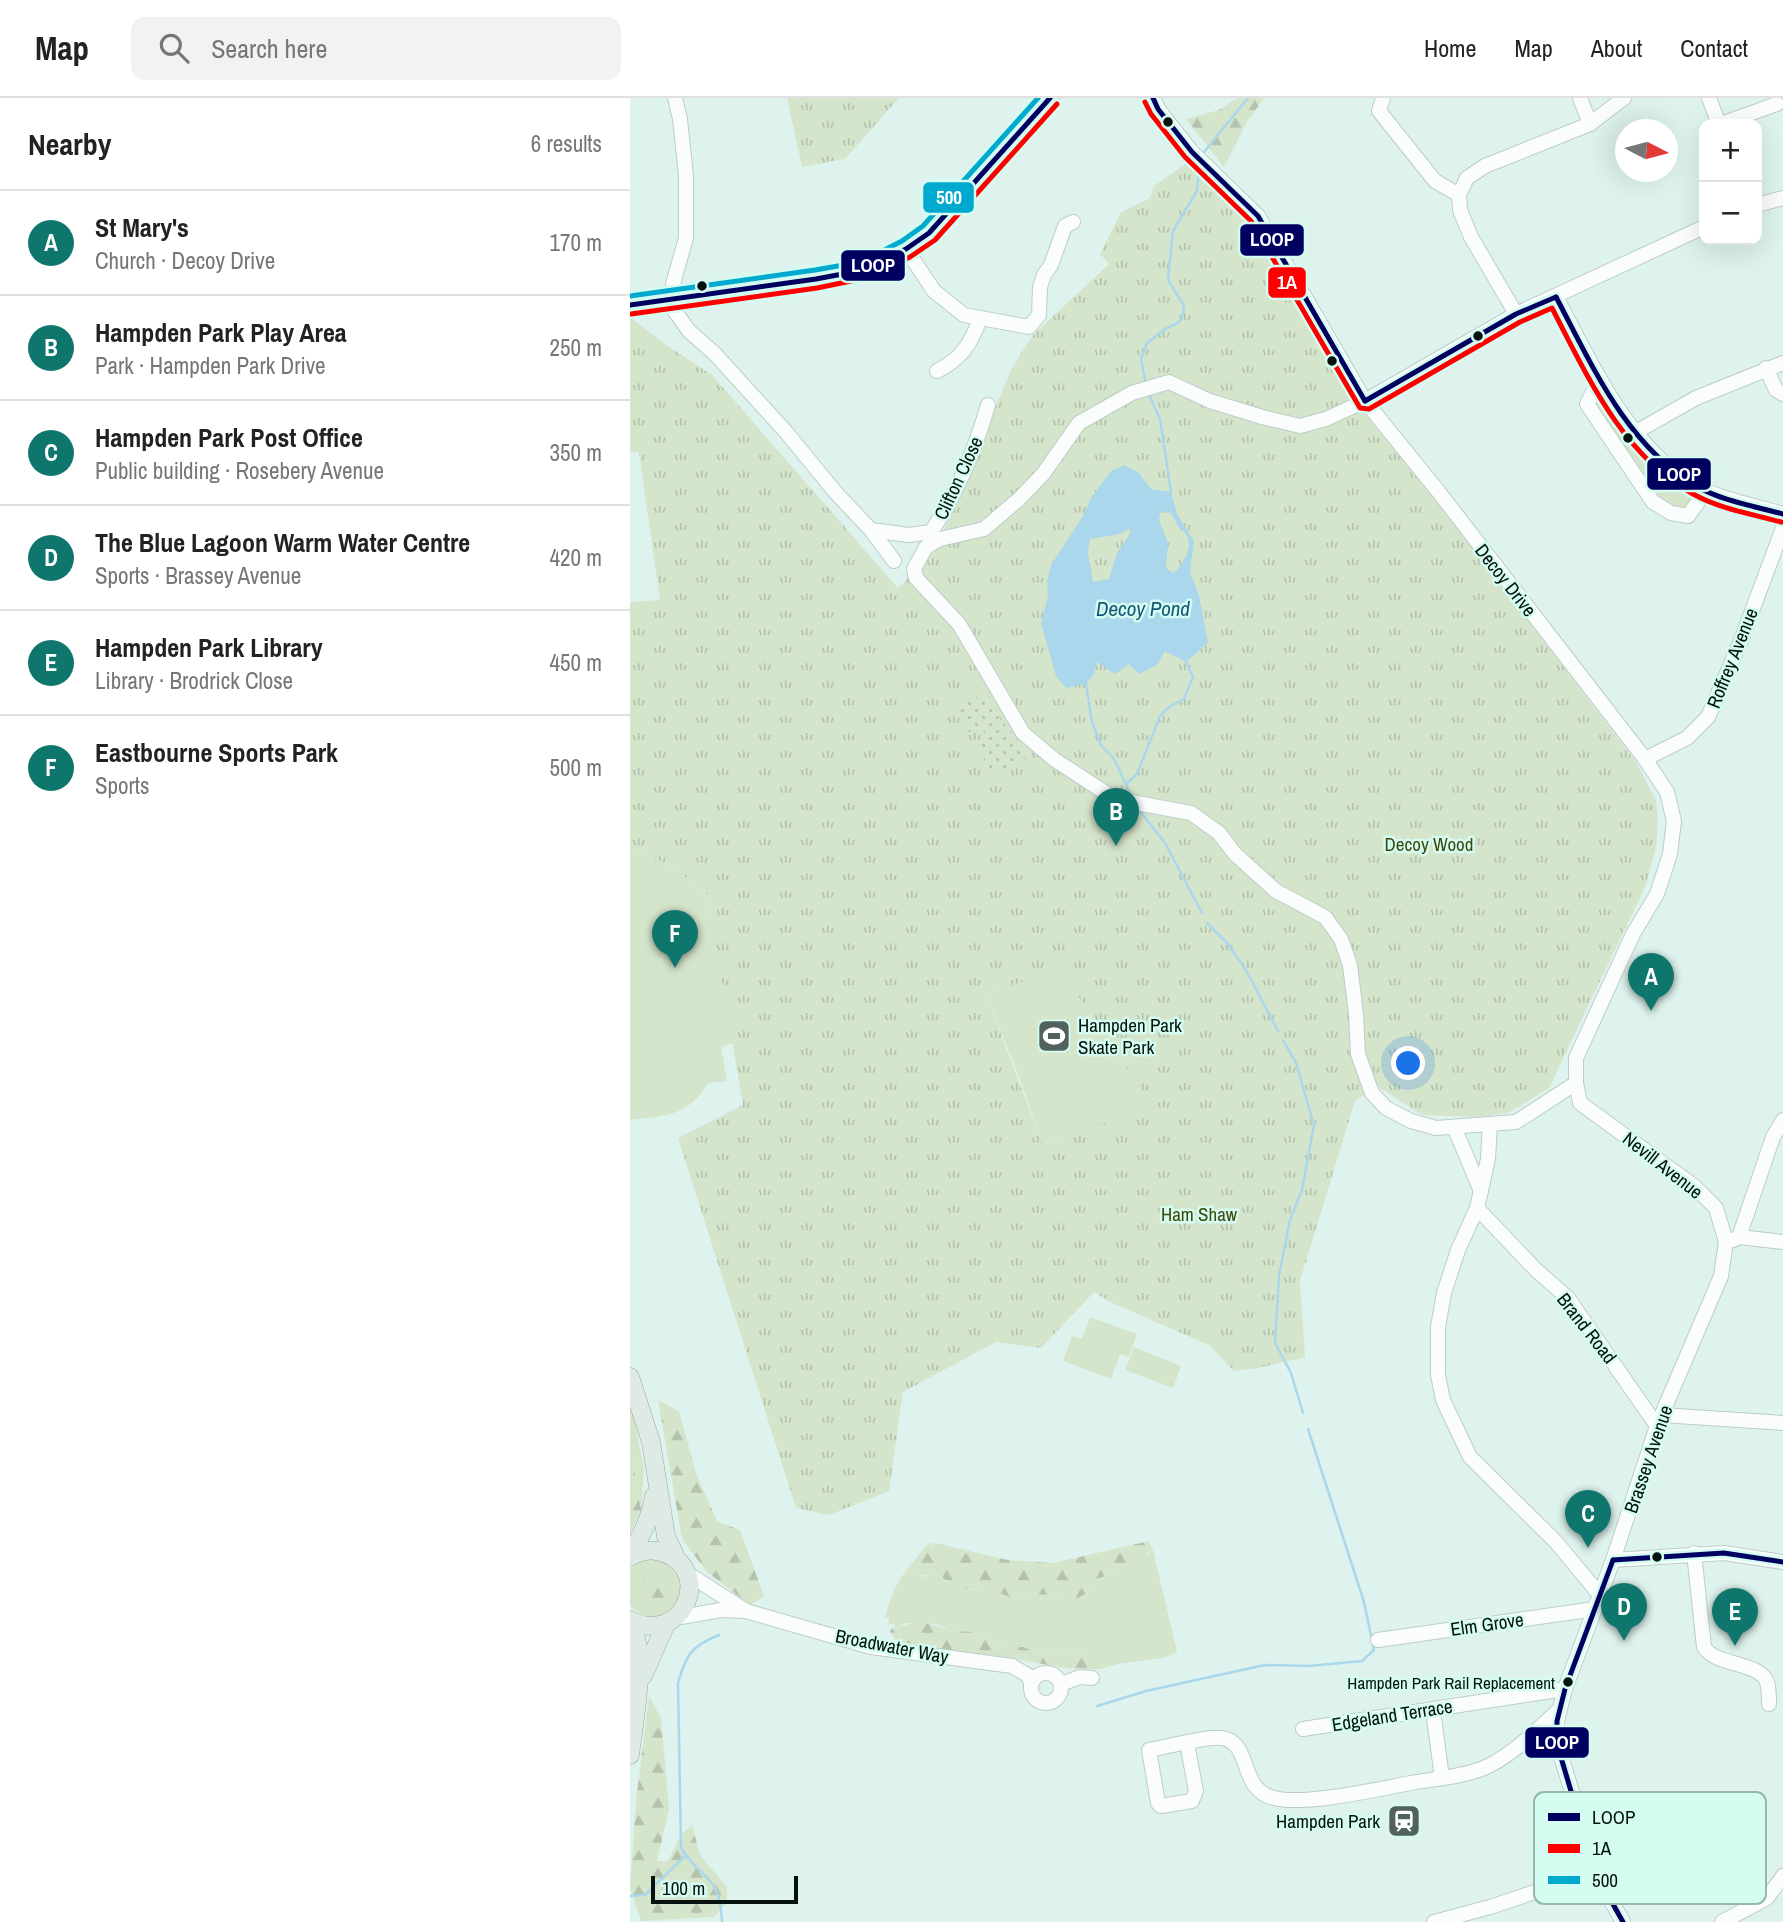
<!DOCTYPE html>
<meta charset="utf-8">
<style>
body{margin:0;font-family:"Archivo Narrow",sans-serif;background:#f2f2f2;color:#222}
.controls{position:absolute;right:21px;top:21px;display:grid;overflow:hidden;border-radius:14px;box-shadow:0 7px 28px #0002}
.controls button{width:63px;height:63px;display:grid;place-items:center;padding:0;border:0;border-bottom:2px solid #e0e0e0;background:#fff;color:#222;font:35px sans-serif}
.compass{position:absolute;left:985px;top:21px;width:63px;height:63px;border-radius:50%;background:#fff;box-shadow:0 7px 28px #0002;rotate:96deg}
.scale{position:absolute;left:21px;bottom:18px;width:147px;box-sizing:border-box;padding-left:7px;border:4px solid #05120f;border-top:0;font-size:19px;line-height:24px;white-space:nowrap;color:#05120f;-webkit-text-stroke:5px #d5fcf1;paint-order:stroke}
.you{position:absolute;left:779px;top:966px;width:24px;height:24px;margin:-18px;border:5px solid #fff;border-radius:50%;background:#1a73e8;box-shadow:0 0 0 10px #1a73e833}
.badge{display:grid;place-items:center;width:46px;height:46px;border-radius:50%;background:#0f766e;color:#fff;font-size:23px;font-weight:700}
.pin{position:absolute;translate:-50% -58px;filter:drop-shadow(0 2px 4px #0008)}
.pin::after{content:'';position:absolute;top:37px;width:24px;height:21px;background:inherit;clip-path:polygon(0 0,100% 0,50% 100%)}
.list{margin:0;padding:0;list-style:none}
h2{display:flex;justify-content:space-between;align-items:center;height:91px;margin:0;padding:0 28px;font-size:30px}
h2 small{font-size:23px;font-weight:400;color:#767676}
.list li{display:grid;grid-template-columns:46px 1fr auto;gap:21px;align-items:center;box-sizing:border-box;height:105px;padding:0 28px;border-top:2px solid #e0e0e0}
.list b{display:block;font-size:26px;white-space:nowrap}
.list p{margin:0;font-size:23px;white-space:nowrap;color:#767676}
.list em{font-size:23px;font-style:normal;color:#767676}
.icon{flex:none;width:38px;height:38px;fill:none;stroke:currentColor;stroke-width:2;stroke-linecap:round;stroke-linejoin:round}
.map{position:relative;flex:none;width:1153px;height:1824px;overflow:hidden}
header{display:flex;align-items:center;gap:42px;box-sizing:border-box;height:98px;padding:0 35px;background:#fff;border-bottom:2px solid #e0e0e0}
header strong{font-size:33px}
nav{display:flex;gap:38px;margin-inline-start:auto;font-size:24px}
.search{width:490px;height:63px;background:#f2f2f2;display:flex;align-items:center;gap:18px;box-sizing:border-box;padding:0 24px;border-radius:14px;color:#767676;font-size:26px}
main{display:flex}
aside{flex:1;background:#fff}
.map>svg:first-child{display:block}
</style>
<header>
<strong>Map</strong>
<div class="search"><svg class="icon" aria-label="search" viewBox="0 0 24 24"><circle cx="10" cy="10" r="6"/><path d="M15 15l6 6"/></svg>Search here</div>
<nav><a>Home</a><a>Map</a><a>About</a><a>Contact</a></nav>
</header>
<main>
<aside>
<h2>Nearby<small>6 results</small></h2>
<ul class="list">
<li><span class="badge">A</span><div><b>St Mary's</b><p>Church · Decoy Drive</p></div><em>170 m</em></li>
<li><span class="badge">B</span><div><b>Hampden Park Play Area</b><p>Park · Hampden Park Drive</p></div><em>250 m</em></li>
<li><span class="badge">C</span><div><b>Hampden Park Post Office</b><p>Public building · Rosebery Avenue</p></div><em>350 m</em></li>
<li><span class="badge">D</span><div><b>The Blue Lagoon Warm Water Centre</b><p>Sports · Brassey Avenue</p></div><em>420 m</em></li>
<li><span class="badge">E</span><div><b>Hampden Park Library</b><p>Library · Brodrick Close</p></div><em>450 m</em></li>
<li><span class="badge">F</span><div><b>Eastbourne Sports Park</b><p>Sports</p></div><em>500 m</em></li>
</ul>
</aside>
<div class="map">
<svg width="1153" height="1824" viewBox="0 0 1153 1824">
<defs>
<pattern id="forest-firs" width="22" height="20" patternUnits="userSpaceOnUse" patternTransform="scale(1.75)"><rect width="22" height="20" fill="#d5e5cc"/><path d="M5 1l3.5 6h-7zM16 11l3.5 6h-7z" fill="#b5c3ae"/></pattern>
<pattern id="park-tufts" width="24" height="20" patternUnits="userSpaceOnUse" patternTransform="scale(1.75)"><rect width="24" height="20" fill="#d5e5cc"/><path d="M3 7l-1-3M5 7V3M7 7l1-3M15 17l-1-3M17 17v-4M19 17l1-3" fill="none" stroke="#b5c3ae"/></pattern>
<pattern id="garden-dots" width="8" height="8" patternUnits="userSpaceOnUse" patternTransform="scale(1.75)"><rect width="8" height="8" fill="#d5e5cc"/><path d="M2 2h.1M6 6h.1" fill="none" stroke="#b5c3ae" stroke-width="1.8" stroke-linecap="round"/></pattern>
</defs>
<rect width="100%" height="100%" fill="#def3ed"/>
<g fill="#d5e5cc">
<polygon points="977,295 1006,334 1067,389 1058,418 1023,404 957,306"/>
<path d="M0 753C31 757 52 777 77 796L103 945 91 949 97 983 78 985C59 1018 35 1018 0 1022Z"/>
<polygon points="430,870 524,1011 412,1045 389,979 356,896"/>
<polygon points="460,1219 507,1236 499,1259 490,1256 481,1281 433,1263 442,1238 452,1241"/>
<polygon points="504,1249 551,1268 543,1290 495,1272"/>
<polygon points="0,1298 14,1372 11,1412 0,1349"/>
<path d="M303 1445 309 1446 301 1448 286 1477 292 1479 301 1476 312 1479 318 1485 344 1492 358 1490 380 1499 396 1496 421 1497 433 1501 457 1495 465 1481 490 1475 523 1452 547 1554C532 1564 500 1562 481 1568L458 1552 411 1556 393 1549H380L348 1534 323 1533 306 1526 276 1525 265 1530 264 1526H259V1520H255C264 1483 274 1475 298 1446Z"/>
<path d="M23 1459 45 1467 55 1494 38 1517C22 1520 11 1520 0 1507V1472L11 1462Z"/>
</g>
<g fill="url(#forest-firs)">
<polygon points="607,0 634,0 617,24 594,69 556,21 589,12"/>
<polygon points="28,1302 49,1313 66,1375 87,1423 110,1432 134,1498 120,1507 77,1474 52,1441"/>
<polygon points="0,1349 11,1412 0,1436"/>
<path d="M519 1443 523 1452 518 1454 507 1470 465 1481 457 1495 446 1501H433L421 1497 396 1496 380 1499 358 1491H327L312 1479 302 1476 284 1478C285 1465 296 1449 309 1446L378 1462 423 1465Z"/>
<circle cx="24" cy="1491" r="14"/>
<path d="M290 1523 323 1533 348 1534 380 1549H393L411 1556 458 1552 471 1558 481 1568C452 1579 399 1561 368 1558 334 1555 299 1551 266 1542L260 1534 261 1531Z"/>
<polygon points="19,1598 31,1620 39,1711 27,1763 38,1763 51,1737 62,1727 70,1757 97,1789 97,1805 84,1819 11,1823 0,1789 6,1702"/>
</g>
<g fill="url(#park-tufts)" fill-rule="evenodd">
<polygon points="157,0 269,0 215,61 172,69"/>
<path d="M561 62 573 79 605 108 729 307 802 397 1006 664 1026 702 1028 723 1026 750 1015 789 919 990 878 1015 847 1019 792 1017 747 988 725 1003 670 1183 675 1259 628 1270 604 1273 579 1247 482 1205 464 1194 411 1250 366 1244 273 1294 259 1393 199 1417 166 1410 48 1040 113 1007 77 796C52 777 31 757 0 753V504L30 502 9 354H0V219L36 247 82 277 268 490 305 453 382 270 403 237 479 166 470 156 491 114 520 100 524 88ZM430 871 523 1010 412 1045 356 896Z"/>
</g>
<polygon fill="url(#garden-dots)" points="356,596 360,599 370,621 402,658 360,677 348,646 352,644 351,639 355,636 352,630 338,634 326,606"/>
<path fill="#aad7ec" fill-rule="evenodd" d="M494 367 508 374 521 391 541 394 547 416 564 443 560 475 569 497 578 545 556 564 535 553 527 567 509 576 499 566 485 576 467 564 464 576 456 586 436 590 426 578 411 525 418 498 417 483 421 467 453 418 461 400 481 373ZM531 413C541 413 543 418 547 426 550 431 556 434 558 440 562 451 552 469 543 475L536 470 538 445 529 422ZM498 431 501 434 487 455 479 481 463 484 458 455 460 441 490 436Z"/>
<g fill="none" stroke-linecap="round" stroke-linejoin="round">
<g stroke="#aad7ec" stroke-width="2.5">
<polyline points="574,54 618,0"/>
<polyline points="515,282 511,261 517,245 535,231 548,225 552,220 554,208 538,182 543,133 567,93 569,70"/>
<polyline points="520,299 530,321 541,394"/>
<polyline points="456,586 462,624 471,647 484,661 500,695"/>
<polyline points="496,686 507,676 530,618 539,609 554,601 563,579 556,564"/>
<polyline points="510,713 535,745 572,815"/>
<polyline points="577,825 598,846 617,874 648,933"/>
<polyline points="653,942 666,965 684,1027 672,1092 660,1122 649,1178 645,1245 661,1275 673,1315"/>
<path d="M89 1537C61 1548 56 1557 48 1585L51 1750C73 1785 90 1775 92 1824"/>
<polyline points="467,1608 516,1593 635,1567 679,1568 732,1563 744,1552 734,1504 678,1331"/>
<polyline points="0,1798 15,1797 56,1757"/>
</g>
<defs>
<g id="minor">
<polyline points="45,0 50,21 56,78 56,140 43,186 42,202 44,212 59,233 85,256 156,334 206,395 241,432 264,463"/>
<polyline points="523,0 528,11 562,54 628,118 735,303 808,393 1015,661 1037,694 1044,723 1040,756 1027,796 1003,836 946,960 946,985 950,1005 1064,1088 1086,1110 1096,1144 1091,1178 1027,1328 983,1462 935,1591 927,1623 927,1646 943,1697 950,1729 965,1774 993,1824"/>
<polyline points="753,0 749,13 805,83 829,97"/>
<polyline points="950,0 960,26"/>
<polyline points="1079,0 1089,26"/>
<polyline points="1091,26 1147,6"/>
<polyline points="1127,107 1153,100"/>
<polyline points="276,151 304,193 334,217 399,229 409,217 410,189 414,177 421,167 435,128 443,124"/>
<path d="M926 199C962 266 997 348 1066 388 1090 401 1126 408 1153 416"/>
<polyline points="886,216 841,139 830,112 829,97 837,80 855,68 960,26 994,0"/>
<polyline points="1136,270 1146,292 1153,296"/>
<path d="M307 273C331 261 342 245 350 220"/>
<polyline points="977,295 963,294 957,306 1023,404 1041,415 1058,418 1068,404 1067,389"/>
<polyline points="1006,334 1066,300 1153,265"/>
<path d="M241 432 279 437 301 434C327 395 345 352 358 307"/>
<polyline points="1015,661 1057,640 1078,619 1112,540 1153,430"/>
<polyline points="946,985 886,1024 806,1030 781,1023 756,1010 742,995 728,956 726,916 720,867 711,841 695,819 646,793 605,756 589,735 561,715 485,701 425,662 393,635 329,526 286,480 284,471 296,449 310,441 354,431 389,401 413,376 449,325 502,295 539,284 580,303 632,319 670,328 696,321 735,303 886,216 1074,129"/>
<polyline points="860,1026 858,1061 847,1110 828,1152 814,1195 808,1229 808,1277 813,1302 840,1359 926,1444 970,1497"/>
<polyline points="824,1029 851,1093"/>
<polyline points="847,1110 906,1172 938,1200 1027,1328"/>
<polyline points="1109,1139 1143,1039 1153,1022"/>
<polyline points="1103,1142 1109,1139 1153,1144"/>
<polyline points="1032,1317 1153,1325"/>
<path d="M1064 1455 1074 1549C1086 1569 1129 1563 1137 1584 1139 1590 1139 1600 1139 1606"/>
<polyline points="983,1462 1094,1455 1153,1464"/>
<polyline points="55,1474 116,1513"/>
<polyline points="45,1520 91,1512 116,1513 241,1549 382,1568 399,1578 401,1586"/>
<polyline points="748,1542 965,1511"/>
<circle cx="416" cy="1590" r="15"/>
<polyline points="431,1586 450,1579 462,1580"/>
<polyline points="804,1620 812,1680"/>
<polyline points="673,1631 935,1591"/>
<path d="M557 1645 566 1693 562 1703 531 1708 528 1705 519 1652C537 1649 576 1638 592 1640 623 1645 608 1692 644 1700 675 1708 748 1691 781 1685 804 1681 832 1679 854 1670 882 1658 906 1632 929 1612"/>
<polyline points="959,1755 1013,1735 1048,1727 1079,1712"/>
<polyline points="804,1824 860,1809 965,1774"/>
<polyline points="1092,1824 1137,1800 1153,1778"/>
</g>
<g id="major">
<polyline points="0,207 186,181 234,172 276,151 299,135 420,0"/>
<polyline points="0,1279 21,1344 36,1438 47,1462"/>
<path d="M0 1455C13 1436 20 1420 24 1398"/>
<path d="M0 1459C12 1452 24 1450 37 1456 84 1477 50 1549 0 1522"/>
<polyline points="13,1578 36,1526"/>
<path d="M0 1657C5 1614 17 1564 1 1523"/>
</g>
</defs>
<use href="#minor" stroke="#bccdc8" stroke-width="16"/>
<use href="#major" stroke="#93a99d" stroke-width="19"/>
<use href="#minor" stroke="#fafdfc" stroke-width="14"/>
<use href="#major" stroke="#e0eae4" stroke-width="18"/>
<defs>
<g id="bus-1">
<polyline points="523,0 528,11 562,54 628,118 735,303"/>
<path d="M926 199C962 267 996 347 1066 388 1092 403 1124 408 1153 416"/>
<polyline points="0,207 186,181 234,172 276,151 299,135 420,0"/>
<polyline points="735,303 886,216 926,199"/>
<polyline points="983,1462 935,1591 927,1623 927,1646 965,1774 993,1824"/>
<polyline points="983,1462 1094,1455 1153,1464"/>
</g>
<g id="bus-2">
<path d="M515 4 521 16 555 59 621 123 730 310 739 311 890 224 922 210C957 278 993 358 1063 396 1090 411 1122 416 1151 424"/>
<polyline points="1,216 187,190 236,180 280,159 305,142 427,6"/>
</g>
<polyline id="bus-3" points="0,198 185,172 231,164 272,143 293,128 408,0"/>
</defs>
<use href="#bus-1" stroke="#d5fcf1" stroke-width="10"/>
<use href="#bus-2" stroke="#d5fcf1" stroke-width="10"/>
<use href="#bus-3" stroke="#d5fcf1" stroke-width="10"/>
<use href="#bus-1" stroke="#000060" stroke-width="5"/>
<use href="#bus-2" stroke="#f00" stroke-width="5"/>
<use href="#bus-3" stroke="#00a9ce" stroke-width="5"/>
</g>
<defs>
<symbol id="stadium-square" viewBox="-11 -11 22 22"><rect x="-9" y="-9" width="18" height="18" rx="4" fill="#51615d" stroke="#d5fcf1"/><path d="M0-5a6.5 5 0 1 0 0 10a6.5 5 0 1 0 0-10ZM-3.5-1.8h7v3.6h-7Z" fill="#fff"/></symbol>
<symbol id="station-square" viewBox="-11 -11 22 22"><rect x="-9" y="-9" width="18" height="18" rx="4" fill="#51615d" stroke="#d5fcf1"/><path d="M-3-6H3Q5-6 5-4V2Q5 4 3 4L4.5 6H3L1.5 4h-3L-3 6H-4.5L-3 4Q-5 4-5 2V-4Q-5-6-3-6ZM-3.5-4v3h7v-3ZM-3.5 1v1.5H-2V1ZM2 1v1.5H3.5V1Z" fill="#fff"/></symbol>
</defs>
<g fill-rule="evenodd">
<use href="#stadium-square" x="405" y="919" width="38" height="38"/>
<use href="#station-square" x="755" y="1704" width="38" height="38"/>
</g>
<g fill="#05120f" stroke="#d5fcf1" stroke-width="2.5">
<circle cx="538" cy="24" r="6"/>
<circle cx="72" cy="188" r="6"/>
<circle cx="848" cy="238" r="6"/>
<circle cx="702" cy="263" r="6"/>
<circle cx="998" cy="340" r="6"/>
<circle cx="1027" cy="1459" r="6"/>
<circle cx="938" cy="1584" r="6"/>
</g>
<g text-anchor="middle" stroke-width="5" stroke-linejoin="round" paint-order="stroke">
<g font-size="17" fill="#05120f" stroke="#d5fcf1" text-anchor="end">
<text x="925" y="1591">Hampden Park Rail Replacement</text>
</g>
<g font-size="19" fill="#05120f" stroke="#d5fcf1">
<text transform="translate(328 380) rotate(-65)" y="7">Clifton Close</text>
<text transform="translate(876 482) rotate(52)" y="7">Decoy Drive</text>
<text transform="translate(1102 560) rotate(-68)" y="7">Roffrey Avenue</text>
<text transform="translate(1033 1067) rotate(38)" y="7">Nevill Avenue</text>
<text transform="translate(957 1230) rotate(52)" y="7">Brand Road</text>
<text transform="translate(1018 1361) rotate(-71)" y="7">Brassey Avenue</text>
<text transform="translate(857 1526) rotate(-8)" y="7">Elm Grove</text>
<text transform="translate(262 1548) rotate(11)" y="7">Broadwater Way</text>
<text transform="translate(762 1617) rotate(-9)" y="7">Edgeland Terrace</text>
</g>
<g font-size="19" fill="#3e490d" stroke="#d5fcf1">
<text x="799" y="753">Decoy Wood</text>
<text x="569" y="1123">Ham Shaw</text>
</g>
<g font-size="19" fill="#05120f" stroke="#d5fcf1" text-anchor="start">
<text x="448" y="934">Hampden Park<tspan x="448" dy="22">Skate Park</tspan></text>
<text x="750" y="1730" text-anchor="end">Hampden Park</text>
</g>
<g font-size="21" font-style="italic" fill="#145877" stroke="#d5fcf1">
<text x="513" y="518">Decoy Pond</text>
</g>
</g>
<rect x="904" y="1694" width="232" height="112" rx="10" fill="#d5fcf1" stroke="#97b6ad" stroke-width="2"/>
<rect x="918" y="1715" width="32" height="8" fill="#000060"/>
<rect x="918" y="1746" width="32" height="9" fill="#f00"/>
<rect x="918" y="1778" width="32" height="8" fill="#00a9ce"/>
<g font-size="19" fill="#05120f">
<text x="962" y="1726">LOOP</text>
<text x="962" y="1757">1A</text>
<text x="962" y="1789">500</text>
</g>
<g stroke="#d5fcf1" stroke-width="2.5">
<rect x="292" y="83" width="53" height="33" rx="7" fill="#00a9ce"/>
<rect x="609" y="125" width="66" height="34" rx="7" fill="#000060"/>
<rect x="210" y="151" width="66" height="33" rx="7" fill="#000060"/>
<rect x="637" y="168" width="40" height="33" rx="7" fill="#f00"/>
<rect x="1016" y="359" width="66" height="34" rx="7" fill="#000060"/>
<rect x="894" y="1628" width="66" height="33" rx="7" fill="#000060"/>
</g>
<g font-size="19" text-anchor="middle" font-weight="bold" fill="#fff">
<text x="319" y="106">500</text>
<text x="642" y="148">LOOP</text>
<text x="243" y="174">LOOP</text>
<text x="657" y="191">1A</text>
<text x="1049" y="383">LOOP</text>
<text x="927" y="1651">LOOP</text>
</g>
</svg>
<div class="controls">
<button>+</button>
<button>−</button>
</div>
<svg class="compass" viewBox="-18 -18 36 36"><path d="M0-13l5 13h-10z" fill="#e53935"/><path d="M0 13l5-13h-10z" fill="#767676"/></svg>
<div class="scale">100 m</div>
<div class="you"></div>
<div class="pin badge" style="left:1021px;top:913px">A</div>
<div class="pin badge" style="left:486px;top:748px">B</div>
<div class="pin badge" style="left:958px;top:1450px">C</div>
<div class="pin badge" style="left:994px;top:1543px">D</div>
<div class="pin badge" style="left:1105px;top:1548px">E</div>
<div class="pin badge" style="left:45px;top:870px">F</div>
</div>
</main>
